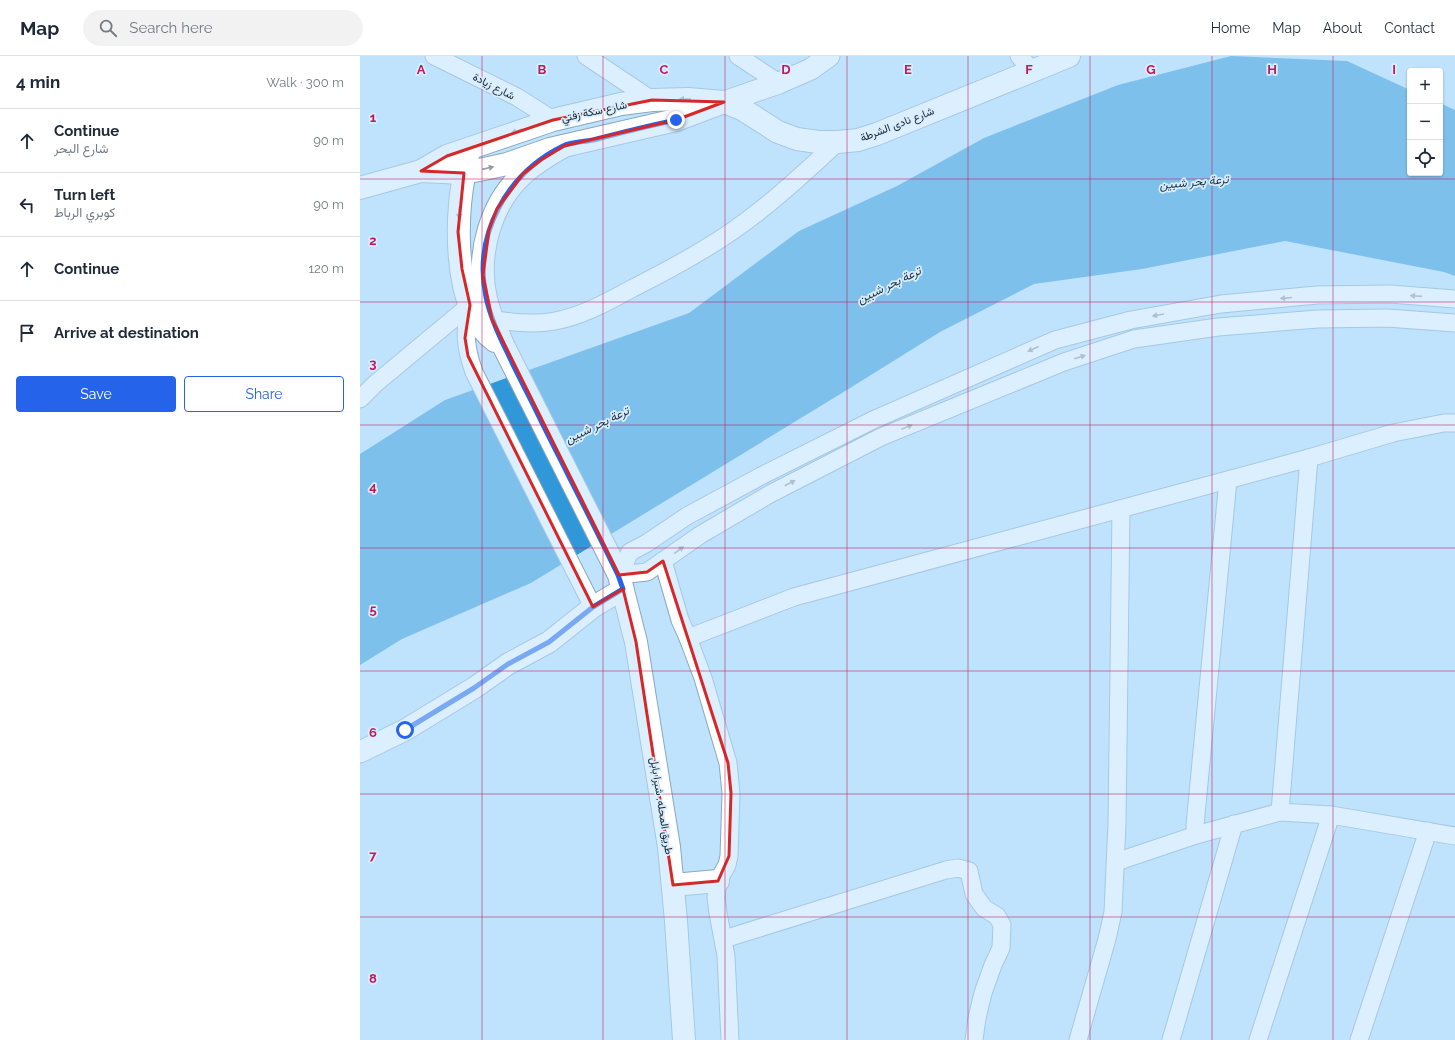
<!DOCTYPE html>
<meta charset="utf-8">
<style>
body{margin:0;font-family:Raleway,Vazirmatn,sans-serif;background:#f2f2f3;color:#1f2937}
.controls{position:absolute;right:12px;top:12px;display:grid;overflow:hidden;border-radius:4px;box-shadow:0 1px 3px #0004}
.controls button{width:36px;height:36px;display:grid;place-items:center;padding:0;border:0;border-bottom:1px solid #e0e1e3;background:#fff;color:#1f2937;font:20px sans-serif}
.stop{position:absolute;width:12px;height:12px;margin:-9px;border:3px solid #2563eb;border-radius:50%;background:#fff}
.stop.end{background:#2563eb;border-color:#fff;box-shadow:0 1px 4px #0008}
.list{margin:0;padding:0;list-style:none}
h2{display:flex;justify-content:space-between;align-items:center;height:52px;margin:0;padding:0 16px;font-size:17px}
h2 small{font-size:13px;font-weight:400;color:#747a83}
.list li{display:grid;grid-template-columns:26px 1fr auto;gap:12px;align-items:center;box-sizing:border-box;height:64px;padding:0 16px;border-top:1px solid #e0e1e3}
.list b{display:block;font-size:15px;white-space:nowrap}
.list p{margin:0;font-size:13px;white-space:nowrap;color:#747a83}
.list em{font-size:13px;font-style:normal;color:#747a83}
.actions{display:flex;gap:8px;padding:12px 16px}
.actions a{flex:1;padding:9px 0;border:1px solid #2563eb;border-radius:4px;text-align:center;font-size:14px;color:#2563eb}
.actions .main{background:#2563eb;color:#fff}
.icon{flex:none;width:22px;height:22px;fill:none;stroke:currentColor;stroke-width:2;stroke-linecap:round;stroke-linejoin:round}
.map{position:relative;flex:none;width:1095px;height:984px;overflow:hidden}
header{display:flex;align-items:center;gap:24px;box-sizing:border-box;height:56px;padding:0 20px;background:#fff;border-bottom:1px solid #e0e1e3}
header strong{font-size:19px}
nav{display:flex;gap:22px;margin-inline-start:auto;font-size:14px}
.search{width:280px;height:36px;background:#f2f2f3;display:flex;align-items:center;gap:10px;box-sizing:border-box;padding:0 14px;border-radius:22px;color:#747a83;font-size:15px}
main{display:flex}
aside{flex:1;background:#fff}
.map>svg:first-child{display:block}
</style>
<header>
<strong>Map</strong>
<div class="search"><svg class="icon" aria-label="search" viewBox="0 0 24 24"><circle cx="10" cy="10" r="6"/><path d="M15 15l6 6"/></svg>Search here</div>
<nav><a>Home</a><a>Map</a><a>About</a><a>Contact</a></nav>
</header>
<main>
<aside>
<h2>4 min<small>Walk · 300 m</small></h2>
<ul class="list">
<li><svg class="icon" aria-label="ahead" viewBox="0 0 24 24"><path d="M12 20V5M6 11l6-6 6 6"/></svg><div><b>Continue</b><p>شارع البحر</p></div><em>90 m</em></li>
<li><svg class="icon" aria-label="left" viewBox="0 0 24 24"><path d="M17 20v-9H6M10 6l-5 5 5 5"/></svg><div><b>Turn left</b><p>كوبري الرباط</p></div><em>90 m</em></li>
<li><svg class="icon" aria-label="ahead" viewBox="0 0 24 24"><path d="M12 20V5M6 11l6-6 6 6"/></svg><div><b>Continue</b></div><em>120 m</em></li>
<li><svg class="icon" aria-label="arrive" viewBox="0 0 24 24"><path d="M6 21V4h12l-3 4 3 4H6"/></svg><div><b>Arrive at destination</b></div></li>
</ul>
<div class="actions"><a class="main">Save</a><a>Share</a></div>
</aside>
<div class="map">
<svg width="1095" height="984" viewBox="0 0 1095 984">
<rect width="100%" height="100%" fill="#bfe2fd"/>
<polygon fill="#3097d8" points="871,0 987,5 1050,34 1050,117 1080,117 1080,47 1095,54 1095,220 1084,216 925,185 782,213 674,228 580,276 482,337 171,527 42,583 0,609 0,398 85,344 329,257 439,175 537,130 624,82 758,29"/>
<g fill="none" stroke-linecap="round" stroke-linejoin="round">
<defs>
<g id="minor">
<polyline points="74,0 157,41 193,64"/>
<polyline points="226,0 292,44"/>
<polyline points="378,0 419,27"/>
<polyline points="659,0 672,14"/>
<polyline points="1095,243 1030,238 957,239 861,248 771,264 695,284 513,364 401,420 327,460 287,487 270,496 259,519 287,516 340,479 410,438 521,381 704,306 774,283 858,271 958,263 1027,262 1095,267"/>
<path d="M110 249C104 275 105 291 114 316L233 551"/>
<path d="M132 263C153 267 174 269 195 265 223 260 249 245 273 232 307 215 340 197 371 176 409 150 444 117 478 86"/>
<polyline points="0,343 15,328 110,249"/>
<polyline points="949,402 920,756 971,759 1095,780"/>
<polyline points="303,505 320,564 328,582 434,541 949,402 1033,377 1084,367 1095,367"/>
<polyline points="328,582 343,622 368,707 371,737 369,800 367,809 358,825 356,841 358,857 366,900 370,984"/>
<polyline points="836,779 920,756"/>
<polyline points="756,806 836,779 835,769 868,424"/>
<polyline points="364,883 586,814 598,812 609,815 614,838 624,852 637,860 642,869 641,892 633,909 623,937 617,962 614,984"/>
<polyline points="718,984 747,883 753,856 757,767 761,453"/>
<polyline points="811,984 874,768"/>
<polyline points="898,984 971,759"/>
<polyline points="999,984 1068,775"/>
</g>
<g id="tertiary">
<polyline points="364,46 419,27 451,13 469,0"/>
<polyline points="0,696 45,674 114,632 148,608 189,586 233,551 263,533"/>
</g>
<g id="secondary">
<path d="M204 90C190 98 176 106 164 117 130 147 116 199 126 243 130 260 137 275 144 291L259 519 276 586 309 791 316 865 324 984"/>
<path d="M108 104C94 150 91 254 135 285"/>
<polyline points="61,115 104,117 124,113 147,108 190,93 316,64 359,48"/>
<polyline points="0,132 61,115 87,100 193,64 261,48 292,44 328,43 364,46 382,53 418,76 437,83 458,86 478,86 498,84 517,78 709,0"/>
<polyline points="313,829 358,825"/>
</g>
</defs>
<use href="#minor" stroke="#87a9c3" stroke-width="19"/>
<use href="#tertiary" stroke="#87a9c3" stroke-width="23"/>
<use href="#secondary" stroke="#87a9c3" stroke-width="24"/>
<use href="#minor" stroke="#fff" stroke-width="17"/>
<use href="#tertiary" stroke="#fff" stroke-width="21"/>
<use href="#secondary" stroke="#fff" stroke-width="22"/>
</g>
<defs><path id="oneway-solid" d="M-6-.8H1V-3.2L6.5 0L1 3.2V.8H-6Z"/></defs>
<g fill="#969ca1">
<use href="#oneway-solid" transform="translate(325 43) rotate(-179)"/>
<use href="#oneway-solid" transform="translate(157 75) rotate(161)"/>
<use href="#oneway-solid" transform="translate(128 112) rotate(-13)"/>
<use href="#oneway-solid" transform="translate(99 157) rotate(93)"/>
<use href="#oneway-solid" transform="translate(1056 240) rotate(-176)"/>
<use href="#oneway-solid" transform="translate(926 242) rotate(175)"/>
<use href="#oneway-solid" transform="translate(798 259) rotate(170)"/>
<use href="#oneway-solid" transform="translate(673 293) rotate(156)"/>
<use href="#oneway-solid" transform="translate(720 301) rotate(-18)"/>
<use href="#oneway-solid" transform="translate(547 371) rotate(-22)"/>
<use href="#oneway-solid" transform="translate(430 427) rotate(-27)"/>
<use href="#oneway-solid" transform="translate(319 494) rotate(-36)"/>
</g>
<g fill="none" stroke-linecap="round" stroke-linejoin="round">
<path stroke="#2563eb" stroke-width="5" d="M45 674 114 632 148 608 189 586 233 551 263 533 258 519C234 469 208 419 183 369 172 345 159 322 148 298 139 280 130 261 126 241 113 179 146 118 203 90 211 86 223 86 233 84 260 77 288 70 316 64"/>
</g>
<path d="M0 0H1095V984H0ZM292 44 364 46 316 64 204 90 181 104 163 118 137 153 129 174 123 219 132 263 259 519 287 516 303 505 368 707 371 737 369 800 358 825 313 829 276 586 263 533 233 551 108 300 105 282 110 249 102 213 98 176 104 117 61 115 87 100 193 64Z" fill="#bfe2fd" fill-opacity=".55" fill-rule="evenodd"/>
<path fill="none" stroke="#d62828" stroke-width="3" stroke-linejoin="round" d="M292 44 364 46 316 64 204 90 181 104 163 118 137 153 129 174 123 219 132 263 259 519 287 516 303 505 368 707 371 737 369 800 358 825 313 829 276 586 263 533 233 551 108 300 105 282 110 249 102 213 98 176 104 117 61 115 87 100 193 64Z"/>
<path fill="none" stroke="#c2185b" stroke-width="1" stroke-opacity="0.55" d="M122 0V984M243 0V984M365 0V984M487 0V984M608 0V984M730 0V984M852 0V984M973 0V984M0 123H1095M0 246H1095M0 369H1095M0 492H1095M0 615H1095M0 738H1095M0 861H1095"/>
<g text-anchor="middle" stroke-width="3.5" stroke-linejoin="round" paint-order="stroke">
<g font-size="11" fill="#16242e" stroke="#d8edfe">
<text transform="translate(134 30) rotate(27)" y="4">شارع زيادة</text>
<text transform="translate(234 55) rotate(-12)" y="4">شارع سكة زفتي</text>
<text transform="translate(537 68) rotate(-21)" y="4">شارع نادى الشرطة</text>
<text transform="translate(302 750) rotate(81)" y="4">طريق المحله, شبرا بابل</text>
</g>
<g font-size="12" font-style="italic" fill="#192f3e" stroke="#d8edfe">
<text transform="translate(834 126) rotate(-5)" y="4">ترعة بحر شبين</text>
<text transform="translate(529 229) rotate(-26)" y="4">ترعة بحر شبين</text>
<text transform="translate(237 369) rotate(-26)" y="4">ترعة بحر شبين</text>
</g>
</g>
<g font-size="13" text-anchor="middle" font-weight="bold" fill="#c2185b" stroke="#d8edfe" stroke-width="3.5" stroke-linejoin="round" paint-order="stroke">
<text x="61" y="18">A</text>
<text x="182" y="18">B</text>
<text x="304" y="18">C</text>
<text x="426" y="18">D</text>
<text x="548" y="18">E</text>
<text x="669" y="18">F</text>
<text x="791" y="18">G</text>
<text x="912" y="18">H</text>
<text x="1034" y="18">I</text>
<text x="13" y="66">1</text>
<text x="13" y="189">2</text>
<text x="13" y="312">3</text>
<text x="13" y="435">4</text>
<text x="13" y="558">5</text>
<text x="13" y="681">6</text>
<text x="13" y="804">7</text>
<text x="13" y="927">8</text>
</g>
</svg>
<div class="controls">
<button>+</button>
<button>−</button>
<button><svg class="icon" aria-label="locate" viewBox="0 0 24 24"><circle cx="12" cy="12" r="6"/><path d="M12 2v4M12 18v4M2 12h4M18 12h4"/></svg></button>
</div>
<div class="stop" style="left:45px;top:674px"></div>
<div class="stop end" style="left:316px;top:64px"></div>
</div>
</main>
